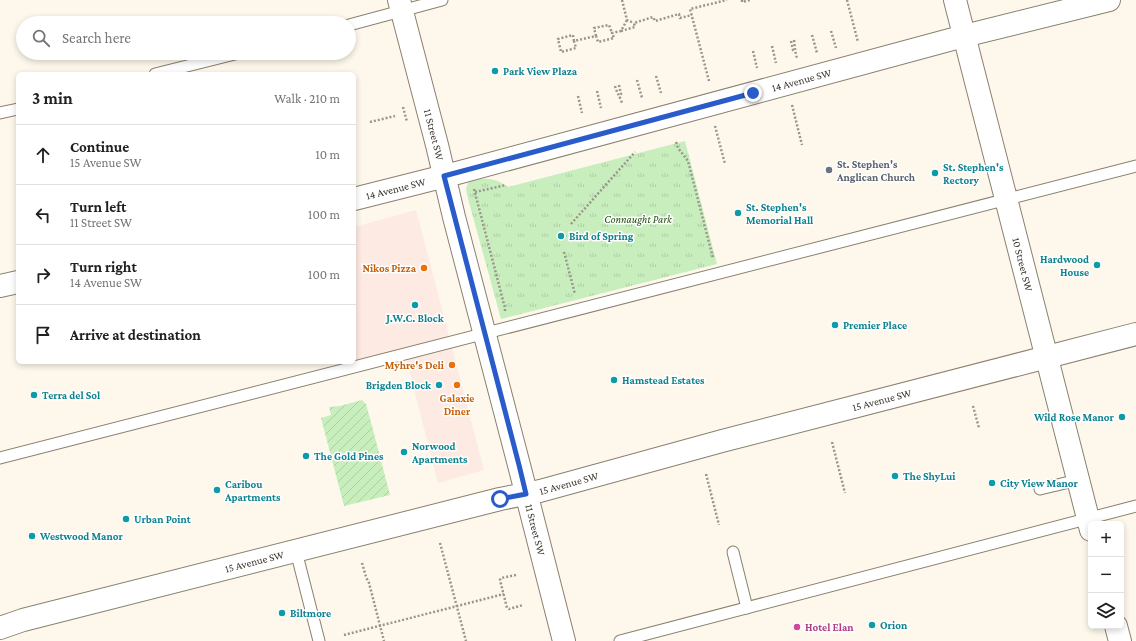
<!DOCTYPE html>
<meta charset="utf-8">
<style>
body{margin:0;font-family:"Crimson Pro",serif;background:#f2f2f2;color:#202124}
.controls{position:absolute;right:12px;bottom:12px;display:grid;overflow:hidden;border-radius:6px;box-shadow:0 2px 6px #0003}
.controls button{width:36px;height:36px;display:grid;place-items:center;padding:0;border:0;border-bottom:1px solid #e0e0e0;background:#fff;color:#202124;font:20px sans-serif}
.stop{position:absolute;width:12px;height:12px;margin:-9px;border:3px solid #295cca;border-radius:50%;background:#fff}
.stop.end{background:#295cca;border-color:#fff;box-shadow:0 1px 4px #0008}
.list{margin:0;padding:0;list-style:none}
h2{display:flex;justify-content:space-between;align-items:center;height:52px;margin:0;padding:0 16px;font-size:17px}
h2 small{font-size:13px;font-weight:400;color:#757577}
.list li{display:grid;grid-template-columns:26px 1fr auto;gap:12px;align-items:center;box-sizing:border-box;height:60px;padding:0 16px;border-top:1px solid #e0e0e0}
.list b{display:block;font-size:15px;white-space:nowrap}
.list p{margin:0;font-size:13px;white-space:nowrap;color:#757577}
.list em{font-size:13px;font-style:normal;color:#757577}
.icon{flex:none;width:22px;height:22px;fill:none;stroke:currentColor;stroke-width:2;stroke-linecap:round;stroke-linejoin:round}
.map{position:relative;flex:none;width:1136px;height:641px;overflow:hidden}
.search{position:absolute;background:#fff;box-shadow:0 2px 6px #0003;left:16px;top:16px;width:340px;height:44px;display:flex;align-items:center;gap:10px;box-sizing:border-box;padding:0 14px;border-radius:22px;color:#757577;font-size:15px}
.panel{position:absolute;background:#fff;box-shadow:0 2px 6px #0003;left:16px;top:72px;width:340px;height:292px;border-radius:6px}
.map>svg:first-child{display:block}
</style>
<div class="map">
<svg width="1136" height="641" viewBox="0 0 1136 641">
<defs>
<pattern id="grass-tufts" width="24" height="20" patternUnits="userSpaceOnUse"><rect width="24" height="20" fill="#c9eebe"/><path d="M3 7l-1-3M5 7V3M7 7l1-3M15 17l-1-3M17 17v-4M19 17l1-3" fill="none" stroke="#adcda4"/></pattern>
<pattern id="garden-furrows" width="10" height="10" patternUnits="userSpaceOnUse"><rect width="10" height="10" fill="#c9eebe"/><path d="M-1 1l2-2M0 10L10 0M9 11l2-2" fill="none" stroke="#adcda4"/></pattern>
</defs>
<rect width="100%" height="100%" fill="#fdf8eb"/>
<polygon fill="#fdeae2" points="416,210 484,470 438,483 404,350 356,362 354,356 354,227"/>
<path fill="url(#grass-tufts)" d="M685 141 717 264 501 319 467 195 466 189 468 183C482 176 496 178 508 187Z"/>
<polygon fill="url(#garden-furrows)" points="362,400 366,404 372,426 390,495 344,506 321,418 331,415 329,407 340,406"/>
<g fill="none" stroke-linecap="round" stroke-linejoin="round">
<defs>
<g id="service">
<polyline points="349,25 442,0"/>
<polyline points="155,74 239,53"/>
<polyline points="0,113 18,109"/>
<polyline points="0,458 1136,166"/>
<polyline points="1040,489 1078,480"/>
<polyline points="296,551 319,641"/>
<polyline points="733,552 747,608"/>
<polyline points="620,641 1136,506"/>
</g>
<g id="minor">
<path id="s1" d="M955 0 1091 530"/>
<path id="s2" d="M354 199 457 173 964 36 1109 0"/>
<polyline points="0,286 18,282"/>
<polyline points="1116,626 1120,641"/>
<path id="s3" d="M0 628 23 620 500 499 540 491 722 441 1136 334"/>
</g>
<g id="tertiary">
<path id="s4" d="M399 0 437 145 454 217 519 465 564 641"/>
</g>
</defs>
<use href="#service" stroke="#8a816f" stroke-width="13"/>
<use href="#minor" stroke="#8a816f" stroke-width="24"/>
<use href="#tertiary" stroke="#8a816f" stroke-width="24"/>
<g stroke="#9a958b" stroke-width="2.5" stroke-dasharray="2 2" stroke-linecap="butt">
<polyline points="622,0 627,20 634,23"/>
<polyline points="742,0 742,2 750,0"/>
<polyline points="847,0 858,42"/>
<polyline points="621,31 635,27 634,23 653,17 655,21 679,14 680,18 692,15"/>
<polyline points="831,31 836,48"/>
<polyline points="812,35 817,53"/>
<polyline points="596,36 594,28 609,25 612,33"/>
<path d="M794 40C795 47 795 52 797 58"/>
<polyline points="574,41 573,35 558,39 561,52 576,48 574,41 596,36 598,42 614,38 612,33 621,31 627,20"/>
<polyline points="791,41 793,50 795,52"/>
<polyline points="772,46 776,63"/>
<polyline points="753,51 757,68"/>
<polyline points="656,76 661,93"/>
<polyline points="637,80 642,98"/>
<polyline points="709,81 690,9 727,0"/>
<polyline points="619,85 621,94 620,97"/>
<path d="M615 86C617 93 620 97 622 103"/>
<polyline points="597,91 601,108"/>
<polyline points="578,96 582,113"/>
<polyline points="792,105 802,145"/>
<polyline points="403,107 407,122"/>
<polyline points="370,122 395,116"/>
<polyline points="715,126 725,164"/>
<polyline points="676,142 678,148 688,161 713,258"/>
<polyline points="474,189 505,308 505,312"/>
<polyline points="475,192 506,185"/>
<polyline points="571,224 635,152"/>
<polyline points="564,252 575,294"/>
<polyline points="973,406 979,428"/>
<polyline points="832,442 845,493"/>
<polyline points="706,474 719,525"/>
<polyline points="440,543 466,641"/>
<polyline points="362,563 366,577 369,583 384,641"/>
<polyline points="516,575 501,578 500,580 507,608 509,609 523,605"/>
<polyline points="344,635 504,594"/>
</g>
<use href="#service" stroke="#fff" stroke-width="11"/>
<use href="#minor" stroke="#fff" stroke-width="22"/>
<use href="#tertiary" stroke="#fff" stroke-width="22"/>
</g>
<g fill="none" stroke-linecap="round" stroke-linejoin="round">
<polyline stroke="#295cca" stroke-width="5" points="500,499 526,494 519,465 444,176 753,93"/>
</g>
<g fill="#0f9aa8" stroke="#fff" stroke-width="1.5">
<circle cx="495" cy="71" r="4"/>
<circle cx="935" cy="173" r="4"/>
<circle cx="738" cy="213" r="4"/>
<circle cx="561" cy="236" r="4"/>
<circle cx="1097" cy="265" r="4"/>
<circle cx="415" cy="305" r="4"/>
<circle cx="835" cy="325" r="4"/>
<circle cx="614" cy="380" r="4"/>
<circle cx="439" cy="385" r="4"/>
<circle cx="34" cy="395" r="4"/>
<circle cx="1122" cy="417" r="4"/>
<circle cx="404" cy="452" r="4"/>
<circle cx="306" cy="456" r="4"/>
<circle cx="895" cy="476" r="4"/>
<circle cx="992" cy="483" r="4"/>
<circle cx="217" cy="490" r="4"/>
<circle cx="126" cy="519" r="4"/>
<circle cx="32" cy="536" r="4"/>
<circle cx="282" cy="613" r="4"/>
<circle cx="872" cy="625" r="4"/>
</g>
<circle fill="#6b7280" stroke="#fff" stroke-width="1.5" cx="829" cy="170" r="4"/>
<g fill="#e8710a" stroke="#fff" stroke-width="1.5">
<circle cx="424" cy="268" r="4"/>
<circle cx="452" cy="365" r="4"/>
<circle cx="457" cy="385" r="4"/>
</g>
<circle fill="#d1479c" stroke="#fff" stroke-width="1.5" cx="797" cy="627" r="4"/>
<g text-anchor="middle" stroke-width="3" stroke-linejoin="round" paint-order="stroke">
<g font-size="11" font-weight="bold" fill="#0d838f" stroke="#fff" text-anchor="start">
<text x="503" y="75">Park View Plaza</text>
<text x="943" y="171">St. Stephen's<tspan x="943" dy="13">Rectory</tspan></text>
<text x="746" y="211">St. Stephen's<tspan x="746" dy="13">Memorial Hall</tspan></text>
<text x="569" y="240">Bird of Spring</text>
<text x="1089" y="263" text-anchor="end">Hardwood<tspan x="1089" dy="13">House</tspan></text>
<text x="415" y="322" text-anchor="middle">J.W.C. Block</text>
<text x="843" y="329">Premier Place</text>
<text x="622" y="384">Hamstead Estates</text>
<text x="431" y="389" text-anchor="end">Brigden Block</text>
<text x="42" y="399">Terra del Sol</text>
<text x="1114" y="421" text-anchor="end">Wild Rose Manor</text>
<text x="412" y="450">Norwood<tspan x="412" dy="13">Apartments</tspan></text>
<text x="314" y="460">The Gold Pines</text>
<text x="903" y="480">The ShyLui</text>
<text x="1000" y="487">City View Manor</text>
<text x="225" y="488">Caribou<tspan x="225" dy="13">Apartments</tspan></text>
<text x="134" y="523">Urban Point</text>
<text x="40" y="540">Westwood Manor</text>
<text x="290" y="617">Biltmore</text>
<text x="880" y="629">Orion</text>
</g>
<g font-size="11" fill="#3a362e" stroke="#fff">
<text dy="4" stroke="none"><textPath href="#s2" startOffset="463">14 Avenue SW</textPath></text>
<text dy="4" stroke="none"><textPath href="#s4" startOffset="139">11 Street SW</textPath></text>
<text dy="4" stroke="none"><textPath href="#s2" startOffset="43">14 Avenue SW</textPath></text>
<text dy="4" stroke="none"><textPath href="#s1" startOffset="273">10 Street SW</textPath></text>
<text dy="4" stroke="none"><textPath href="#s3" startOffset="911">15 Avenue SW</textPath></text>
<text dy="4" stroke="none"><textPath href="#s3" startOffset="587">15 Avenue SW</textPath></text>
<text dy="4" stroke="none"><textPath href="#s4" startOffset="547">11 Street SW</textPath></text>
<text dy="4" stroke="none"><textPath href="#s3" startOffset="263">15 Avenue SW</textPath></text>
</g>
<g font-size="11" font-weight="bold" fill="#5b616d" stroke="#fff" text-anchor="start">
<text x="837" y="168">St. Stephen's<tspan x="837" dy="13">Anglican Church</tspan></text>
</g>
<g font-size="11" font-style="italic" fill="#224c14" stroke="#fff">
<text x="638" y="223">Connaught Park</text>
</g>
<g font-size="11" font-weight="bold" fill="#c56008" stroke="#fff" text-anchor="end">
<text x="416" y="272">Nikos Pizza</text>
<text x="444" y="369">Myhre's Deli</text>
<text x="457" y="402" text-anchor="middle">Galaxie<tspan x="457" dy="13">Diner</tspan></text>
</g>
<g font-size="11" font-weight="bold" fill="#b23c85" stroke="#fff" text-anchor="start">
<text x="805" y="631">Hotel Elan</text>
</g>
</g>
</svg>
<div class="controls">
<button>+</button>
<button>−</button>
<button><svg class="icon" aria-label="layers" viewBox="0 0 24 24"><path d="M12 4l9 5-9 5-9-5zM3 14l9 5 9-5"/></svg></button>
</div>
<div class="stop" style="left:500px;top:499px"></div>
<div class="stop end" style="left:753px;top:93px"></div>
<div class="search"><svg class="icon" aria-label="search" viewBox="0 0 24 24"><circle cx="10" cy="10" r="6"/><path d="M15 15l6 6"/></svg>Search here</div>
<section class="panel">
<h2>3 min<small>Walk · 210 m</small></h2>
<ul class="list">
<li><svg class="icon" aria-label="ahead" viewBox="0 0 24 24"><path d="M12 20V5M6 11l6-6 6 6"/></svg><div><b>Continue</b><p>15 Avenue SW</p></div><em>10 m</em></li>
<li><svg class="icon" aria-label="left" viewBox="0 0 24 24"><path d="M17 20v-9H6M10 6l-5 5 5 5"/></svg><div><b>Turn left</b><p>11 Street SW</p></div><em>100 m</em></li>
<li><svg class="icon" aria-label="right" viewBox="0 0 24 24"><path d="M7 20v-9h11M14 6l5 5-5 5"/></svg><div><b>Turn right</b><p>14 Avenue SW</p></div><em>100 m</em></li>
<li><svg class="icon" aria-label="arrive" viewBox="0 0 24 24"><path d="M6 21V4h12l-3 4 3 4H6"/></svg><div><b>Arrive at destination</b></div></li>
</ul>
</section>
</div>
